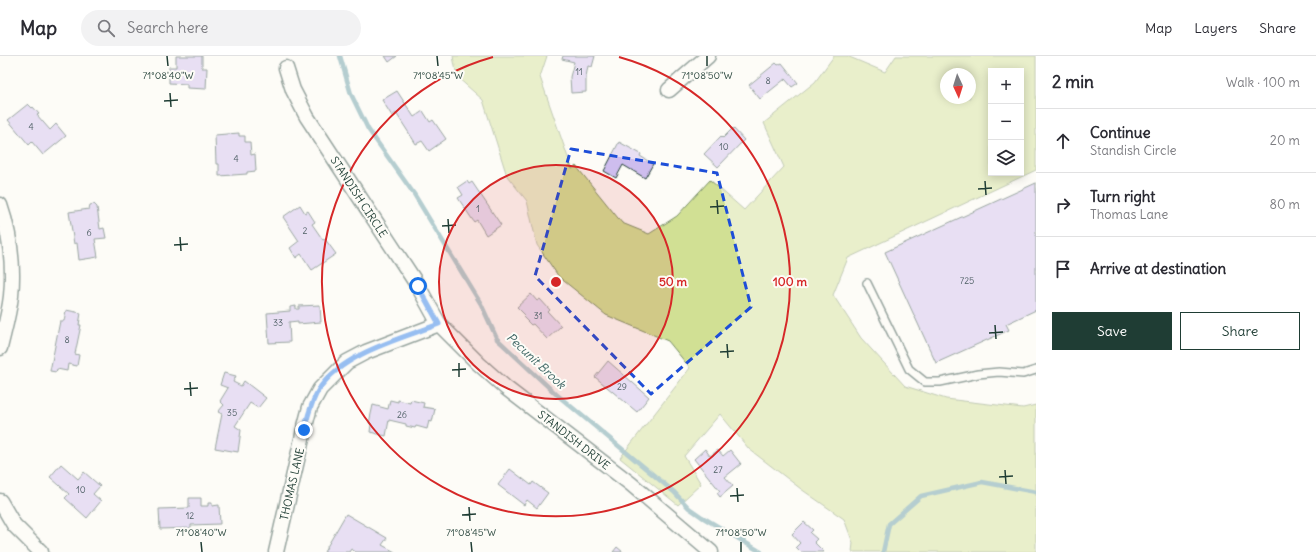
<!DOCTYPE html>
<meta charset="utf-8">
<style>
body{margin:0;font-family:Delius,sans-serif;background:#f2f2f3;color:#2b2b33}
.controls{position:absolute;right:12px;top:12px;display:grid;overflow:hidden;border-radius:0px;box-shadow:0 2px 10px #0003}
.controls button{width:36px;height:36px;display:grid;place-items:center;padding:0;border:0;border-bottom:1px solid #e1e1e2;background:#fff;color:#2b2b33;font:20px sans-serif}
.compass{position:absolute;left:940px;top:12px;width:36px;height:36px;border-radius:50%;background:#fff;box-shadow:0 2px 10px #0003;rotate:176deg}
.stop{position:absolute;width:12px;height:12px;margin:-9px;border:3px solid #1a73e8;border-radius:50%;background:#fff}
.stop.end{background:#1a73e8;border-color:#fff;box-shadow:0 1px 4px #0008}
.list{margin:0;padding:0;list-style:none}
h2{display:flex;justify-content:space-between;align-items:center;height:52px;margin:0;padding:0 16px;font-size:17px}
h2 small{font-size:13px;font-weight:400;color:#7c7c81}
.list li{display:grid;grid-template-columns:26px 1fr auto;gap:12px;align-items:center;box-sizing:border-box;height:64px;padding:0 16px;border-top:1px solid #e1e1e2}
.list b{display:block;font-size:15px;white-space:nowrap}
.list p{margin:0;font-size:13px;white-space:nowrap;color:#7c7c81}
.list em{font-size:13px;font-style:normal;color:#7c7c81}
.actions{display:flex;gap:8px;padding:12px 16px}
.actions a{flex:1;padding:9px 0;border:1px solid #1f3d34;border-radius:0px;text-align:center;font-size:14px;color:#1f3d34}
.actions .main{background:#1f3d34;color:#fff}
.icon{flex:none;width:22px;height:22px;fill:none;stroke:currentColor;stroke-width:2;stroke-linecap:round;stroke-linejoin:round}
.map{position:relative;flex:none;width:1036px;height:496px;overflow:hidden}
header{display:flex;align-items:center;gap:24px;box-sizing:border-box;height:56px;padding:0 20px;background:#fff;border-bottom:1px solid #e1e1e2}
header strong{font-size:19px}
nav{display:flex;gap:22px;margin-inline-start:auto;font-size:14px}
.search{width:280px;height:36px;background:#f2f2f3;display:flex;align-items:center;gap:10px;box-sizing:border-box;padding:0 14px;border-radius:22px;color:#7c7c81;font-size:15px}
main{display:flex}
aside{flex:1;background:#fff}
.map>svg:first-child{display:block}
</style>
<header>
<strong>Map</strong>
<div class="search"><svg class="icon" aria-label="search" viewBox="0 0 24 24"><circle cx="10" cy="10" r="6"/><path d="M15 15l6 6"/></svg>Search here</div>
<nav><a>Map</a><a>Layers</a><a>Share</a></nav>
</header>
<main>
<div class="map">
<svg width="1036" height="496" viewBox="0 0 1036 496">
<rect width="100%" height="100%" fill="#fdfcf7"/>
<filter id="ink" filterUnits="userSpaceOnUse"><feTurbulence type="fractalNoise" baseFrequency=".025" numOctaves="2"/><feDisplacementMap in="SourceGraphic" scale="8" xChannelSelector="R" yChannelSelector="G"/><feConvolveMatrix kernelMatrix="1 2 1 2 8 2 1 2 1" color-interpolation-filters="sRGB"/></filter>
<g filter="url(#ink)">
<path fill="#d1e094" stroke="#788e64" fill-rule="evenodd" d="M453 0H547L540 21 572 113 576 110 622 167 649 178 677 160 710 124 744 154 784 111 764 67 815 26 834 0H847L885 16 896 0H1036V114L848 202 833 239 861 282 905 330 946 343 1023 352 1036 349V496H852L853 487 844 463 801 433 749 393 720 358 684 400 701 428 678 449 620 402 690 312 668 285 606 259 559 221 537 189 527 145 507 120 483 44 457 21ZM991 15H1021V117H991ZM946 18H970V42H946Z"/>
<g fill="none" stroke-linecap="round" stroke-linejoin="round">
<g stroke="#5d969f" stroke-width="4.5">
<polyline points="340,0 351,38 368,73 414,138 481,248 497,283 556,338 674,436 689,452 702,461 761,496"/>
<polyline points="883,496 889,468 921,440 982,426 1036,436"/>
</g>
</g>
<g fill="#cebdee" stroke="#1f3d34">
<polygon points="176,0 202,0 202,12 207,12 206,33 187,32 187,28 169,27 169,11 176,11"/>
<polygon points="385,0 397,0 389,6"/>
<polygon points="563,0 595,0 592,11 588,10 586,21 586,36 571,37 570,21 574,6 562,3"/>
<polygon points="776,7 778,9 782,7 798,27 792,31 785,23 760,43 749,29"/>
<polygon points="397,35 414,61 423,55 430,66 433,64 446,83 429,95 422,85 416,88 396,57 392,60 382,44"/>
<polygon points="28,48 32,52 33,51 39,58 37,59 50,74 56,68 66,80 43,99 32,86 29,89 8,64"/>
<polygon points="733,72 744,84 718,111 704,98 721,80 723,82"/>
<polygon points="239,77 239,80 245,80 245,86 250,86 251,99 255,98 256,115 247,116 247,118 219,120 219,108 216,108 215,79"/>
<polygon points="619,86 641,98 640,100 653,108 645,122 623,109 616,122 604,115"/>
<polygon points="467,125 469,128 472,126 501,169 486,179 477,164 474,166 458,142 463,139 458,131"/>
<polygon points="1036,127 1036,254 1006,268 1009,274 936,307 885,196"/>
<polygon points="94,148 97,151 100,173 104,172 106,182 95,183 98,201 79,204 77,187 74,188 69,156 89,153 90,149"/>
<polygon points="300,149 305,157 308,155 315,166 312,168 323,184 325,183 336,198 312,214 301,198 296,202 290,192 299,185 283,161"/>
<polygon points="531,238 537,245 540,243 550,254 548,256 561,270 547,283 533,268 531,269 523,261 525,259 517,251"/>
<polygon points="320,249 321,266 298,268 298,265 289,266 290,286 269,287 267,257 290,255 290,251 296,250 296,253 299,253 299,250"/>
<polygon points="66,254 81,257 79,269 81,269 75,298 79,299 77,310 68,308 67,315 57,313 56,316 50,315 60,265 64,265"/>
<polygon points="608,305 649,341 637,356 595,321"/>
<polygon points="224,317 236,320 233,326 241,330 244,325 266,342 258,352 250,347 235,370 241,374 238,396 215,392 222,358 218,356 224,349 220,345 228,332 220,329"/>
<polygon points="390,344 398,346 398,344 410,347 411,344 424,347 423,351 435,353 432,366 429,365 427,373 416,370 415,372 406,370 406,368 389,364 386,380 370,376 371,368 369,367 373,349 388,353"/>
<polygon points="705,393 710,400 718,394 723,400 730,394 741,408 725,421 733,430 720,441 717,437 720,435 694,403"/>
<polygon points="61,408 78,423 84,416 100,430 93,438 101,445 87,462 65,442 69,438 50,421"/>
<polygon points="510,413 531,429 533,426 548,437 537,452 527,444 524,449 498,429"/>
<polygon points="189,442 201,442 201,450 208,450 208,447 212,447 212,450 219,449 220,468 191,469 191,472 160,473 159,453 189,452"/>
<polygon points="346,458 387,482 382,489 395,496 356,496 351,493 349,496 324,496"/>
<polygon points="804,466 813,474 810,477 817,483 814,486 824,496 801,496 796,491 800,487 792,478"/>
<polygon points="617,491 623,496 613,496"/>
</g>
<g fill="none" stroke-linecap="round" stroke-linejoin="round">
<defs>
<polyline id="service" points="867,227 909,313 925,326 940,326 978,318 999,316 1023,318 1036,314"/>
<g id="minor">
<polyline points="286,12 293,34 307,61 418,230 439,268 479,308 506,332 631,428 711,496"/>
<polyline points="669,34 708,0"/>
<path d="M0 149C10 178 14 210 11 240 9 258 4 275 0 292"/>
<polyline points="0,445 14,469 41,496"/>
<polyline points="276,496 304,374 310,351 320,333 347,306 366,296 439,268"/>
</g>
</defs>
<use href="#service" stroke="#1f3d34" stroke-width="10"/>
<use href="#minor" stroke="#1f3d34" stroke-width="17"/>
<use href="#service" stroke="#fdfcf7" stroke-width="7"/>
<use href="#minor" stroke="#fdfcf7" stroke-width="14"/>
</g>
</g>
<g fill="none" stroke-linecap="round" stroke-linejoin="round" filter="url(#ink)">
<path stroke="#1a73e8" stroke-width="5" d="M304 374C308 360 311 346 319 333 343 297 400 283 439 268L418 230"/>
</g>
<path d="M0 0H1036V496H0ZM571 93 717 117 751 251 651 338 535 220Z" fill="#fdfcf7" fill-opacity=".55" fill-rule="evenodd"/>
<path fill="none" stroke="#1d4ed8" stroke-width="3" stroke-dasharray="8 5" stroke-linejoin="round" d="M571 93 717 117 751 251 651 338 535 220Z"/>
<path fill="none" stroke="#1f3d34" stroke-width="1.5" d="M167 0 168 10M437 0 438 10M707 0V10M170 37 171 51M164 45 178 44M985 125 986 139M978 133 992 132M717 144 718 158M710 151 724 150M448 163 449 177M442 170 456 169M180 181 181 195M174 189 188 188M995 269 996 283M989 277 1003 276M727 288 728 302M720 296 734 295M459 307V321M452 314 466 313M190 326 191 340M184 333 198 332M1005 414 1006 428M999 421 1013 420M737 432 738 446M730 440 744 439M469 451 470 465M462 459 476 458M201 486 202 496M471 486 472 496M741 486V496"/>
<circle cx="556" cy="226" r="117" fill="#d62828" fill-opacity=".12"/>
<g fill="none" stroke="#d62828" stroke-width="2">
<circle cx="556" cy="226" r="117"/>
<path d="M619 1A234 234 0 1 1 493 1"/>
</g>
<g text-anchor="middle" stroke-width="4" stroke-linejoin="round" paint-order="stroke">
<g font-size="9" fill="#4b5d62">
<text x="579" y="19">11</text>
<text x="768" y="28">8</text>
<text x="31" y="74">4</text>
<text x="724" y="94">10</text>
<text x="236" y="106">4</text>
<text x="478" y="156">1</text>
<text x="305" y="178">2</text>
<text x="89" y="180">6</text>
<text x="967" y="228">725</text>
<text x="538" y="263">31</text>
<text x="278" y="270">33</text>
<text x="67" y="287">8</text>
<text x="622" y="334">29</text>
<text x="232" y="360">35</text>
<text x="402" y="362">26</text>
<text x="718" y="417">27</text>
<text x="81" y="437">10</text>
<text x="190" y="463">12</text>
</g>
<g font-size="11" fill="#1f3d34" stroke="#fdfcf7">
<text transform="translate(359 141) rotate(57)" y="4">STANDISH CIRCLE</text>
<text transform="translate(574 384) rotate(38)" y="4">STANDISH DRIVE</text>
<text transform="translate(292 428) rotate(-77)" y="4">THOMAS LANE</text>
</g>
<g font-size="12" font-style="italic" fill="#396260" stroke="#fdfcf7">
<text transform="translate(536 305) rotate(43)" y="4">Pecunit Brook</text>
</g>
</g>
<g font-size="10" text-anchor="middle" fill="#1f3d34" stroke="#fdfcf7" stroke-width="4" stroke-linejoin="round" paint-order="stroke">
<text x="168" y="23">71°08'40"W</text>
<text x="438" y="23">71°08'45"W</text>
<text x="707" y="23">71°08'50"W</text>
<text x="201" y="480">71°08'40"W</text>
<text x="471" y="480">71°08'45"W</text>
<text x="741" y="480">71°08'50"W</text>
</g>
<circle cx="556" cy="226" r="6" fill="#d62828" stroke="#fdfcf7" stroke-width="2"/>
<g font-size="12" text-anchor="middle" font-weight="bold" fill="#d62828" stroke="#fdfcf7" stroke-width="4" stroke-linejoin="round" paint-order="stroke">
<text x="673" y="230">50 m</text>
<text x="790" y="230">100 m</text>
</g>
</svg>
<div class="controls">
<button>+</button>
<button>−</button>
<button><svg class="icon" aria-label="layers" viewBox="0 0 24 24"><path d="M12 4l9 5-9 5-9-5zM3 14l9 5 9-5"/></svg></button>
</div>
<svg class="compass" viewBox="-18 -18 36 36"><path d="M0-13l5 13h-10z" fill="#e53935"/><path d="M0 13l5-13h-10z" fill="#7c7c81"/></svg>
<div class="stop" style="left:418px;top:230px"></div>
<div class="stop end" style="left:304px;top:374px"></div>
</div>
<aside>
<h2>2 min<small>Walk · 100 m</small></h2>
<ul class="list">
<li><svg class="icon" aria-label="ahead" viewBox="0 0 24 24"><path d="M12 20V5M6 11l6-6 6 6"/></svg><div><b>Continue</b><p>Standish Circle</p></div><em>20 m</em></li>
<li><svg class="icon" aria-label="right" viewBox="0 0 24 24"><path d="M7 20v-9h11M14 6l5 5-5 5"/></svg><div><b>Turn right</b><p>Thomas Lane</p></div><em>80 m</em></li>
<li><svg class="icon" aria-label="arrive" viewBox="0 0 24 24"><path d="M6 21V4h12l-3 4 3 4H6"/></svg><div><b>Arrive at destination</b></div></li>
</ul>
<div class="actions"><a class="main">Save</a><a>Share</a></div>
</aside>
</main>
